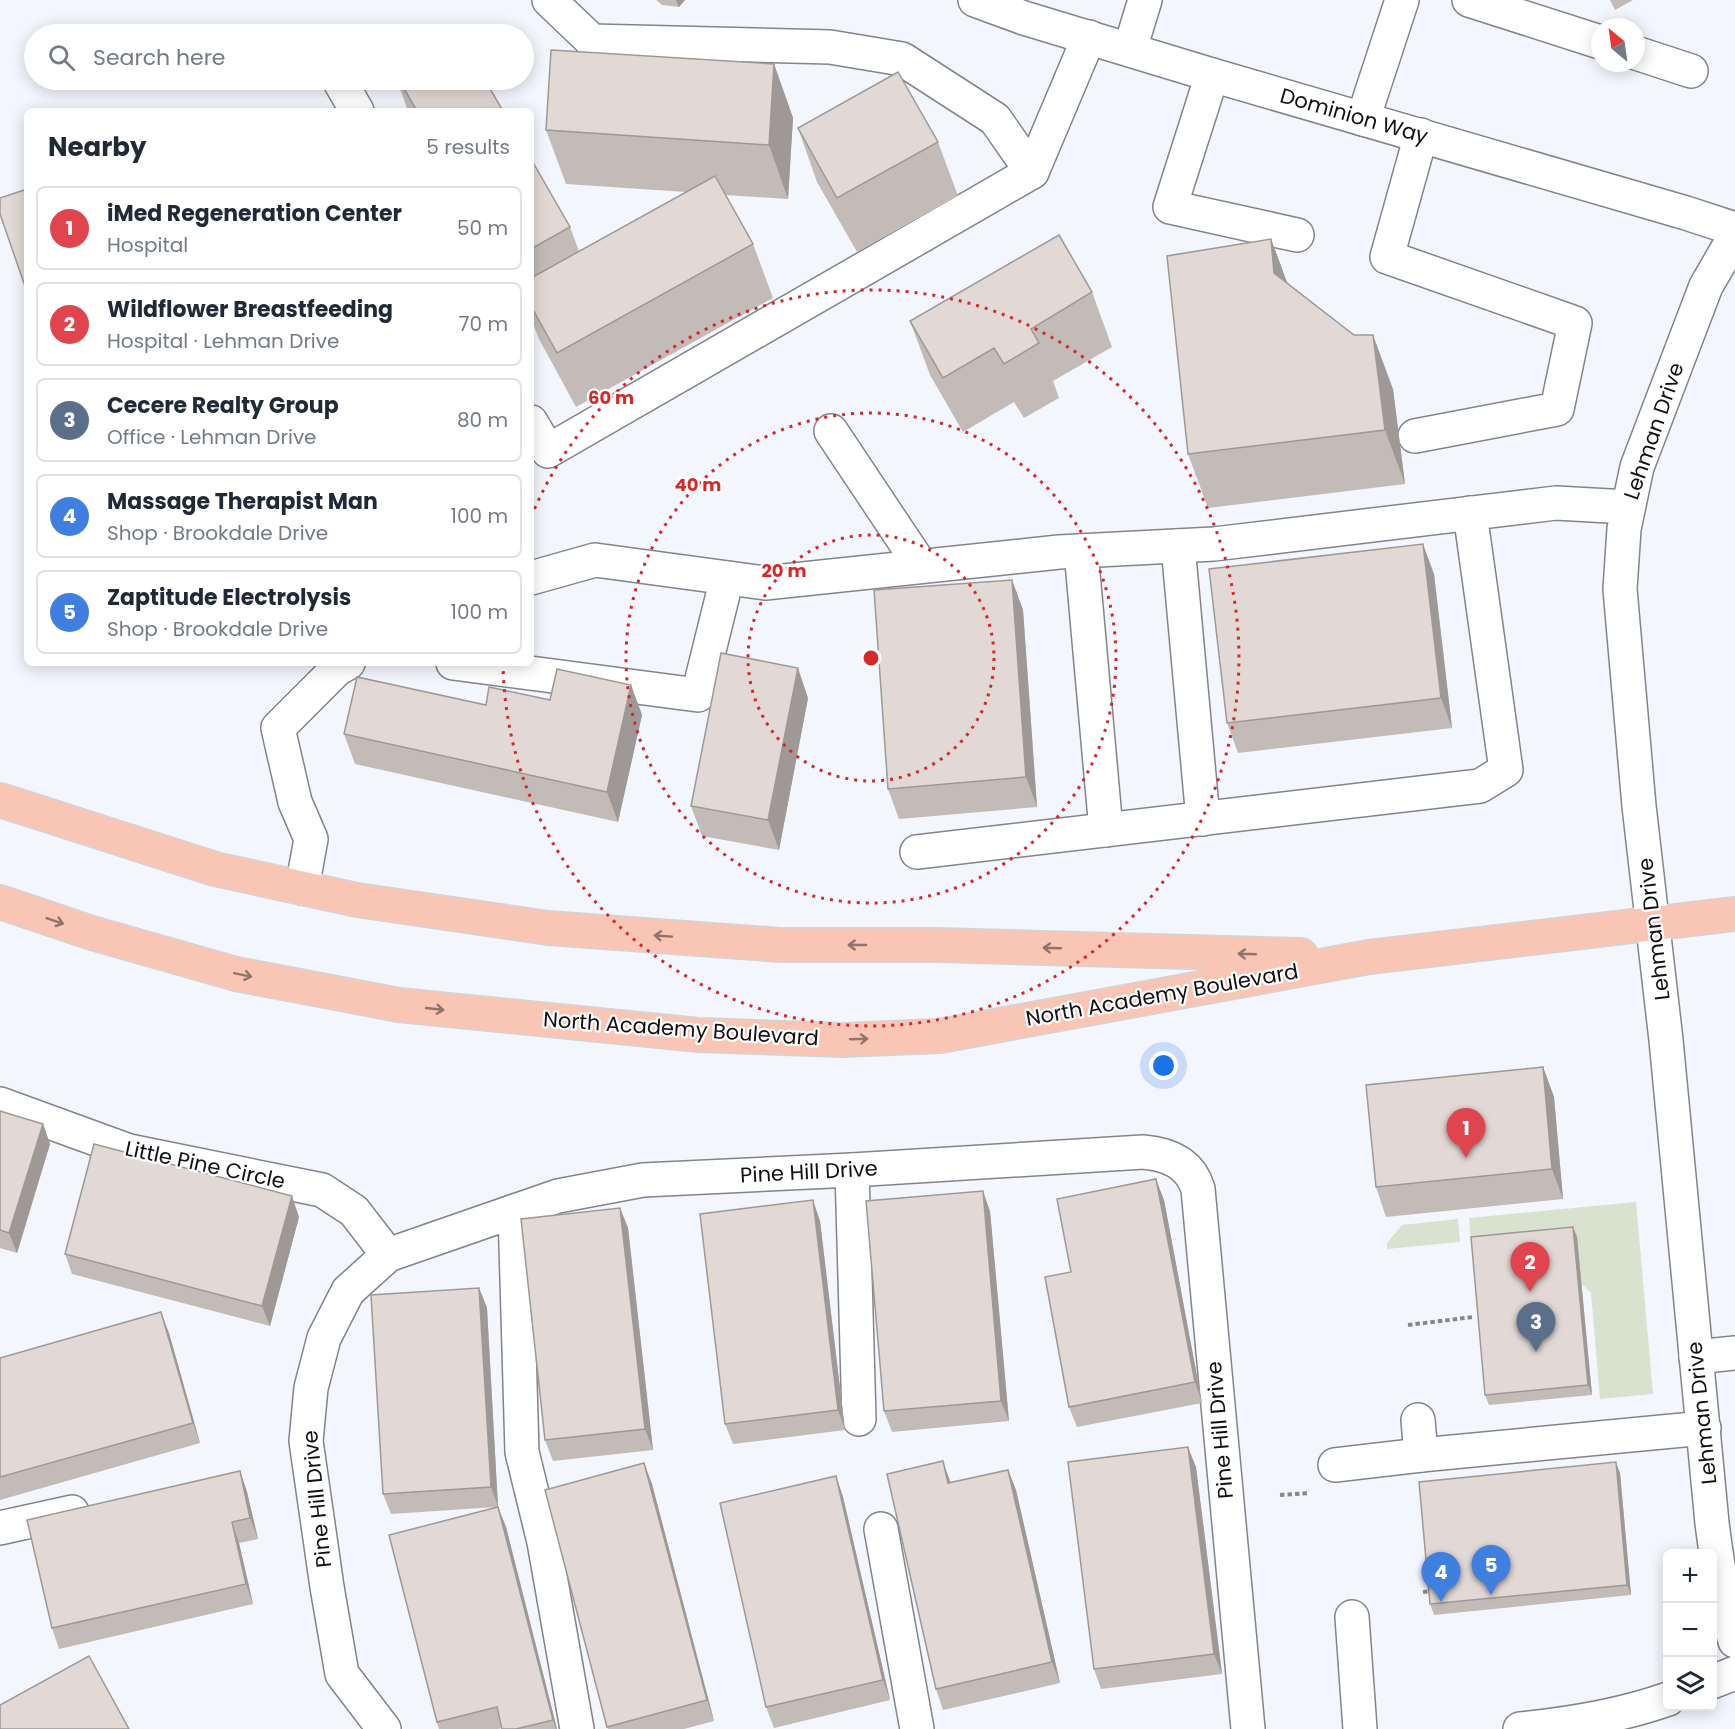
<!DOCTYPE html>
<meta charset="utf-8">
<style>
body{margin:0;font-family:Poppins,sans-serif;background:#f2f2f3;color:#1f2937}
.controls{position:absolute;right:18px;bottom:18px;display:grid;overflow:hidden;border-radius:9px;box-shadow:0 3px 15px #0003}
.controls button{width:54px;height:54px;display:grid;place-items:center;padding:0;border:0;border-bottom:2px solid #e0e1e3;background:#fff;color:#1f2937;font:30px sans-serif}
.compass{position:absolute;left:1591px;top:18px;width:54px;height:54px;border-radius:50%;background:#fff;box-shadow:0 3px 15px #0003;rotate:331deg}
.you{position:absolute;left:1164px;top:1066px;width:21px;height:21px;margin:-15px;border:4px solid #fff;border-radius:50%;background:#1a73e8;box-shadow:0 0 0 9px #1a73e833}
.badge{display:grid;place-items:center;width:39px;height:39px;border-radius:50%;background:#ea580c;color:#fff;font-size:20px;font-weight:700}
.pin{position:absolute;translate:-50% -50px;filter:drop-shadow(0 2px 3px #0008)}
.pin::after{content:'';position:absolute;top:32px;width:21px;height:18px;background:inherit;clip-path:polygon(0 0,100% 0,50% 100%)}
.list{margin:0;padding:0;list-style:none}
h2{display:flex;justify-content:space-between;align-items:center;height:78px;margin:0;padding:0 24px;font-size:26px}
h2 small{font-size:20px;font-weight:400;color:#747a83}
.list li{display:grid;grid-template-columns:39px 1fr auto;gap:18px;align-items:center;box-sizing:border-box;height:84px;margin:0 12px 12px;padding:0 12px;border:2px solid #e0e1e3;border-radius:9px}
.list b{display:block;font-size:22px;white-space:nowrap}
.list p{margin:0;font-size:20px;white-space:nowrap;color:#747a83}
.list em{font-size:20px;font-style:normal;color:#747a83}
.icon{flex:none;width:33px;height:33px;fill:none;stroke:currentColor;stroke-width:2;stroke-linecap:round;stroke-linejoin:round}
.map{position:relative;flex:none;width:1735px;height:1729px;overflow:hidden}
.search{position:absolute;background:#fff;box-shadow:0 3px 15px #0003;left:24px;top:24px;width:510px;height:66px;display:flex;align-items:center;gap:15px;box-sizing:border-box;padding:0 21px;border-radius:33px;color:#747a83;font-size:22px}
.panel{position:absolute;background:#fff;box-shadow:0 3px 15px #0003;left:24px;top:108px;width:510px;height:558px;border-radius:9px}
.map>svg:first-child{display:block}
</style>
<div class="map">
<svg width="1735" height="1729" viewBox="0 0 1735 1729">
<rect width="100%" height="100%" fill="#f4f6fe"/>
<g fill="#d9e2ce">
<polygon points="1636,1202 1653,1394 1600,1399 1591,1293 1582,1284 1475,1247 1471,1242 1469,1218"/>
<polygon points="1458,1219 1460,1242 1387,1249 1387,1243 1402,1225"/>
</g>
<g fill="none" stroke-linecap="round" stroke-linejoin="round">
<defs>
<g id="minor">
<polyline points="549,0 592,41 830,47 902,59 995,119 1032,172 1089,37"/>
<polyline points="975,0 1024,18 1212,75 1686,213 1735,229"/>
<polyline points="1469,0 1600,42"/>
<polyline points="1130,49 1145,0"/>
<polyline points="1636,53 1691,71"/>
<polyline points="1212,75 1170,207 1297,235"/>
<polyline points="339,80 357,111"/>
<polyline points="1363,119 1402,0"/>
<path d="M1735 236 1706 286 1637 467 1624 529 1620 589 1639 806 1666 1040 1712 1523C1717 1563 1723 1602 1735 1641"/>
<polyline points="531,422 548,451 1032,172"/>
<polyline points="831,431 921,566"/>
<polyline points="1415,436 1557,409 1575,323 1387,257 1421,135"/>
<polyline points="1178,546 1203,819"/>
<polyline points="1081,551 1106,830"/>
<polyline points="531,578 595,560 765,583 1059,552 1214,544 1556,503 1628,507"/>
<polyline points="453,663 698,695 727,578"/>
<polyline points="917,852 1480,786 1506,770 1470,513"/>
<polyline points="302,888 311,839 295,802 278,728 337,669 348,663"/>
<polyline points="0,1104 129,1151 322,1190 354,1211 388,1255"/>
<polyline points="852,1170 859,1419"/>
<polyline points="515,1211 522,1452 544,1542 577,1729"/>
<polyline points="1696,1357 1735,1353"/>
<polyline points="1418,1420 1421,1455 1704,1428"/>
<polyline points="1335,1465 1421,1455"/>
<polyline points="0,1528 72,1512"/>
<polyline points="881,1529 917,1729"/>
<polyline points="1352,1617 1360,1729"/>
<polyline points="1712,1682 1735,1673"/>
<path d="M384 1729 342 1674 327 1587 306 1441 311 1388 324 1338 348 1291 388 1255 558 1196 643 1180 852 1170 1143 1152C1168 1154 1190 1163 1198 1189L1248 1729"/>
<path d="M1520 1729C1570 1724 1620 1716 1668 1699"/>
</g>
<g id="highway">
<polyline points="0,800 215,869 357,900 548,928 781,945 938,945 1301,955"/>
<polyline points="0,902 92,933 236,974 399,1005 699,1035 843,1040 940,1036 1369,957 1735,914"/>
</g>
</defs>
<use href="#minor" stroke="#82848b" stroke-width="36"/>
<use href="#highway" stroke="#d4d4d5" stroke-width="36"/>
<g stroke="#87888e" stroke-width="4" stroke-dasharray="4.5 3" stroke-linecap="butt">
<polyline points="1408,1325 1473,1317"/>
<polyline points="1280,1495 1309,1493"/>
<polyline points="1423,1592 1432,1591"/>
</g>
<use href="#minor" stroke="#fff" stroke-width="33"/>
<use href="#highway" stroke="#f9c5b4" stroke-width="33"/>
</g>
<g fill="#c2bbb8">
<polygon points="656,0 685,0 679,7 662,5"/>
<polygon points="1610,0 1633,0 1615,10"/>
<polygon points="774,64 793,118 788,199 726,195 753,244 773,298 576,407 539,339 531,318 531,159 570,227 579,251 686,192 566,184 546,130"/>
<polygon points="397,80 485,80 503,111 408,111"/>
<polygon points="798,128 938,142 958,196 857,252 817,182"/>
<polygon points="1271,239 1287,283 1393,389 1405,484 1208,508 1188,454"/>
<polygon points="1092,292 1112,347 1053,381 1059,398 1024,418 1014,402 963,432 930,375 910,321"/>
<polygon points="1434,574 1452,728 1238,753 1227,723"/>
<polygon points="1012,580 1023,610 1037,807 899,819 888,789"/>
<polygon points="631,685 642,715 618,822 355,764 344,734 486,705 550,700"/>
<polygon points="808,698 779,850 702,836 691,806"/>
<polygon points="1543,1067 1554,1097 1563,1199 1386,1217 1376,1187"/>
<polygon points="0,1111 43,1124 50,1144 17,1253 0,1248"/>
<polygon points="1164,1200 1202,1403 1077,1427 1069,1407 1071,1272"/>
<polygon points="620,1208 628,1228 653,1450 553,1461 545,1440"/>
<polygon points="990,1211 1009,1421 892,1432 884,1411"/>
<polygon points="299,1217 270,1326 72,1274 65,1254"/>
<polygon points="820,1221 845,1430 733,1444 725,1424"/>
<polygon points="1573,1227 1577,1237 1592,1395 1489,1405 1485,1395"/>
<polygon points="479,1288 487,1308 498,1507 506,1527 557,1729 502,1729 502,1728 498,1729 439,1729 437,1722 496,1507 391,1514 383,1494"/>
<polygon points="169,1333 200,1443 0,1500 0,1358"/>
<polygon points="644,1463 652,1484 714,1721 684,1729 608,1729 545,1490"/>
<polygon points="1196,1467 1222,1674 1101,1689 1094,1669"/>
<polygon points="1008,1470 1016,1490 1060,1683 943,1710 936,1689 951,1483"/>
<polygon points="240,1471 247,1492 258,1539 239,1543 253,1604 59,1649 52,1628"/>
<polygon points="1620,1473 1631,1595 1434,1615 1430,1604"/>
<polygon points="836,1476 843,1497 890,1700 774,1728 766,1707"/>
</g>
<g fill="#9e9896">
<polygon points="676,0 685,0 679,7"/>
<polygon points="774,64 793,118 788,199 769,145"/>
<polygon points="1271,239 1291,293 1274,273"/>
<polygon points="1373,335 1393,389 1405,484 1385,430"/>
<polygon points="1423,544 1434,574 1452,728 1441,698"/>
<polygon points="1012,580 1023,610 1037,807 1026,777"/>
<polygon points="798,668 808,698 779,850 768,820"/>
<polygon points="631,685 642,715 618,822 607,792"/>
<polygon points="1543,1067 1554,1097 1563,1199 1552,1169"/>
<polygon points="43,1124 50,1144 17,1253 9,1233"/>
<polygon points="1156,1179 1164,1200 1202,1403 1195,1382"/>
<polygon points="983,1191 990,1211 1009,1421 1001,1401"/>
<polygon points="292,1196 299,1217 270,1326 262,1306"/>
<polygon points="813,1200 820,1221 845,1430 838,1410"/>
<polygon points="620,1208 628,1228 653,1450 645,1429"/>
<polygon points="1573,1227 1577,1237 1592,1395 1588,1385"/>
<polygon points="479,1288 487,1308 498,1507 491,1487"/>
<polygon points="161,1312 169,1333 200,1443 193,1423"/>
<polygon points="1188,1447 1196,1467 1222,1674 1214,1654"/>
<polygon points="943,1461 950,1481 956,1504 948,1483"/>
<polygon points="1616,1462 1620,1473 1631,1595 1627,1585"/>
<polygon points="644,1463 652,1484 714,1721 707,1700"/>
<polygon points="1008,1470 1016,1490 1060,1683 1052,1662"/>
<polygon points="240,1471 247,1492 258,1539 250,1518"/>
<polygon points="836,1476 843,1497 890,1700 883,1680"/>
<polygon points="498,1507 506,1527 557,1729 556,1729 553,1720"/>
<polygon points="232,1522 239,1543 253,1604 246,1584"/>
</g>
<g fill="#e2d9d6" stroke="#9e9896" stroke-width="1.5">
<polygon points="551,50 774,64 769,145 546,130"/>
<polygon points="898,72 938,142 837,198 798,128"/>
<polygon points="399,80 485,80 503,111 417,111"/>
<polygon points="531,159 570,227 531,249"/>
<polygon points="715,176 753,244 557,353 531,306 531,278"/>
<polygon points="27,189 27,292 0,214 0,198"/>
<polygon points="1059,235 1092,292 1031,329 1039,343 1004,364 994,348 943,378 910,321"/>
<polygon points="1271,239 1274,273 1354,335 1373,335 1385,430 1188,454 1167,256"/>
<polygon points="1423,544 1441,698 1227,723 1209,569"/>
<polygon points="1012,580 1026,777 888,789 874,590"/>
<polygon points="721,653 798,668 768,820 691,806"/>
<polygon points="557,669 631,685 607,792 344,734 357,677 486,705 489,687 550,700"/>
<polygon points="1543,1067 1552,1169 1376,1187 1366,1085"/>
<polygon points="0,1111 43,1124 9,1233 0,1230"/>
<polygon points="94,1144 292,1196 262,1306 65,1254"/>
<polygon points="1156,1179 1195,1382 1069,1407 1045,1277 1071,1272 1057,1199"/>
<polygon points="983,1191 1001,1401 884,1411 866,1201"/>
<polygon points="813,1200 838,1410 725,1424 700,1214"/>
<polygon points="620,1208 645,1429 545,1440 521,1219"/>
<polygon points="1573,1227 1588,1385 1485,1395 1471,1237"/>
<polygon points="479,1288 491,1487 383,1494 371,1295"/>
<polygon points="161,1312 193,1423 0,1477 0,1358"/>
<polygon points="1188,1447 1214,1654 1094,1669 1068,1462"/>
<polygon points="943,1461 948,1483 1008,1470 1052,1662 936,1689 887,1474"/>
<polygon points="1616,1462 1627,1585 1430,1604 1419,1482"/>
<polygon points="644,1463 707,1700 607,1727 545,1490"/>
<polygon points="240,1471 250,1518 232,1522 246,1584 52,1628 27,1520"/>
<polygon points="836,1476 883,1680 766,1707 720,1503"/>
<polygon points="498,1507 553,1720 516,1729 502,1729 497,1707 437,1722 389,1535"/>
<polygon points="89,1656 129,1729 0,1729 0,1705"/>
</g>
<defs><path id="oneway-shaft" d="M-6 0H5M1.5-3L5.5 0L1.5 3" fill="none" stroke-width="1.6" stroke-linecap="round" stroke-linejoin="round" transform="scale(1.5)"/></defs>
<g stroke="#90746c">
<use href="#oneway-shaft" transform="translate(55 921) rotate(19)"/>
<use href="#oneway-shaft" transform="translate(663 936) rotate(-176)"/>
<use href="#oneway-shaft" transform="translate(857 945) rotate(-180)"/>
<use href="#oneway-shaft" transform="translate(1052 948) rotate(-178)"/>
<use href="#oneway-shaft" transform="translate(1247 954) rotate(-178)"/>
<use href="#oneway-shaft" transform="translate(243 975) rotate(12)"/>
<use href="#oneway-shaft" transform="translate(435 1009) rotate(6)"/>
<use href="#oneway-shaft" transform="translate(859 1039) rotate(-2)"/>
</g>
<g fill="none" stroke="#d62828" stroke-width="3" stroke-dasharray="3 6">
<circle cx="871" cy="658" r="123"/>
<circle cx="871" cy="658" r="245"/>
<path d="M531 517A368 368 0 1 1 503 664"/>
</g>
<g text-anchor="middle" stroke-width="4.5" stroke-linejoin="round" paint-order="stroke">
<g font-size="21" fill="#101013" stroke="#fff">
<text transform="translate(1354 116) rotate(16)" y="7">Dominion Way</text>
<text transform="translate(1654 431) rotate(-71)" y="7">Lehman Drive</text>
<text transform="translate(1654 929) rotate(-97)" y="7">Lehman Drive</text>
<text transform="translate(1162 995) rotate(-10)" y="7">North Academy Boulevard</text>
<text transform="translate(681 1029) rotate(4)" y="7">North Academy Boulevard</text>
<text transform="translate(205 1165) rotate(12)" y="7">Little Pine Circle</text>
<text transform="translate(809 1172) rotate(-3)" y="7">Pine Hill Drive</text>
<text transform="translate(1702 1413) rotate(-96)" y="7">Lehman Drive</text>
<text transform="translate(1220 1430) rotate(-95)" y="7">Pine Hill Drive</text>
<text transform="translate(317 1499) rotate(-96)" y="7">Pine Hill Drive</text>
</g>
</g>
<circle cx="871" cy="658" r="9" fill="#d62828" stroke="#fff" stroke-width="3"/>
<g font-size="18" text-anchor="middle" font-weight="bold" fill="#d62828" stroke="#fff" stroke-width="4.5" stroke-linejoin="round" paint-order="stroke">
<text x="611" y="404">60 m</text>
<text x="698" y="491">40 m</text>
<text x="784" y="577">20 m</text>
</g>
</svg>
<div class="controls">
<button>+</button>
<button>−</button>
<button><svg class="icon" aria-label="layers" viewBox="0 0 24 24"><path d="M12 4l9 5-9 5-9-5zM3 14l9 5 9-5"/></svg></button>
</div>
<svg class="compass" viewBox="-18 -18 36 36"><path d="M0-13l5 13h-10z" fill="#e53935"/><path d="M0 13l5-13h-10z" fill="#747a83"/></svg>
<div class="you"></div>
<div class="pin badge" style="left:1466px;top:1158px;background:#e0444e">1</div>
<div class="pin badge" style="left:1530px;top:1292px;background:#e0444e">2</div>
<div class="pin badge" style="left:1536px;top:1352px;background:#5c6f8a">3</div>
<div class="pin badge" style="left:1441px;top:1602px;background:#3f7fe0">4</div>
<div class="pin badge" style="left:1491px;top:1595px;background:#3f7fe0">5</div>
<div class="search"><svg class="icon" aria-label="search" viewBox="0 0 24 24"><circle cx="10" cy="10" r="6"/><path d="M15 15l6 6"/></svg>Search here</div>
<section class="panel">
<h2>Nearby<small>5 results</small></h2>
<ul class="list">
<li><span class="badge" style="background:#e0444e">1</span><div><b>iMed Regeneration Center</b><p>Hospital</p></div><em>50 m</em></li>
<li><span class="badge" style="background:#e0444e">2</span><div><b>Wildflower Breastfeeding</b><p>Hospital · Lehman Drive</p></div><em>70 m</em></li>
<li><span class="badge" style="background:#5c6f8a">3</span><div><b>Cecere Realty Group</b><p>Office · Lehman Drive</p></div><em>80 m</em></li>
<li><span class="badge" style="background:#3f7fe0">4</span><div><b>Massage Therapist Man</b><p>Shop · Brookdale Drive</p></div><em>100 m</em></li>
<li><span class="badge" style="background:#3f7fe0">5</span><div><b>Zaptitude Electrolysis</b><p>Shop · Brookdale Drive</p></div><em>100 m</em></li>
</ul>
</section>
</div>
